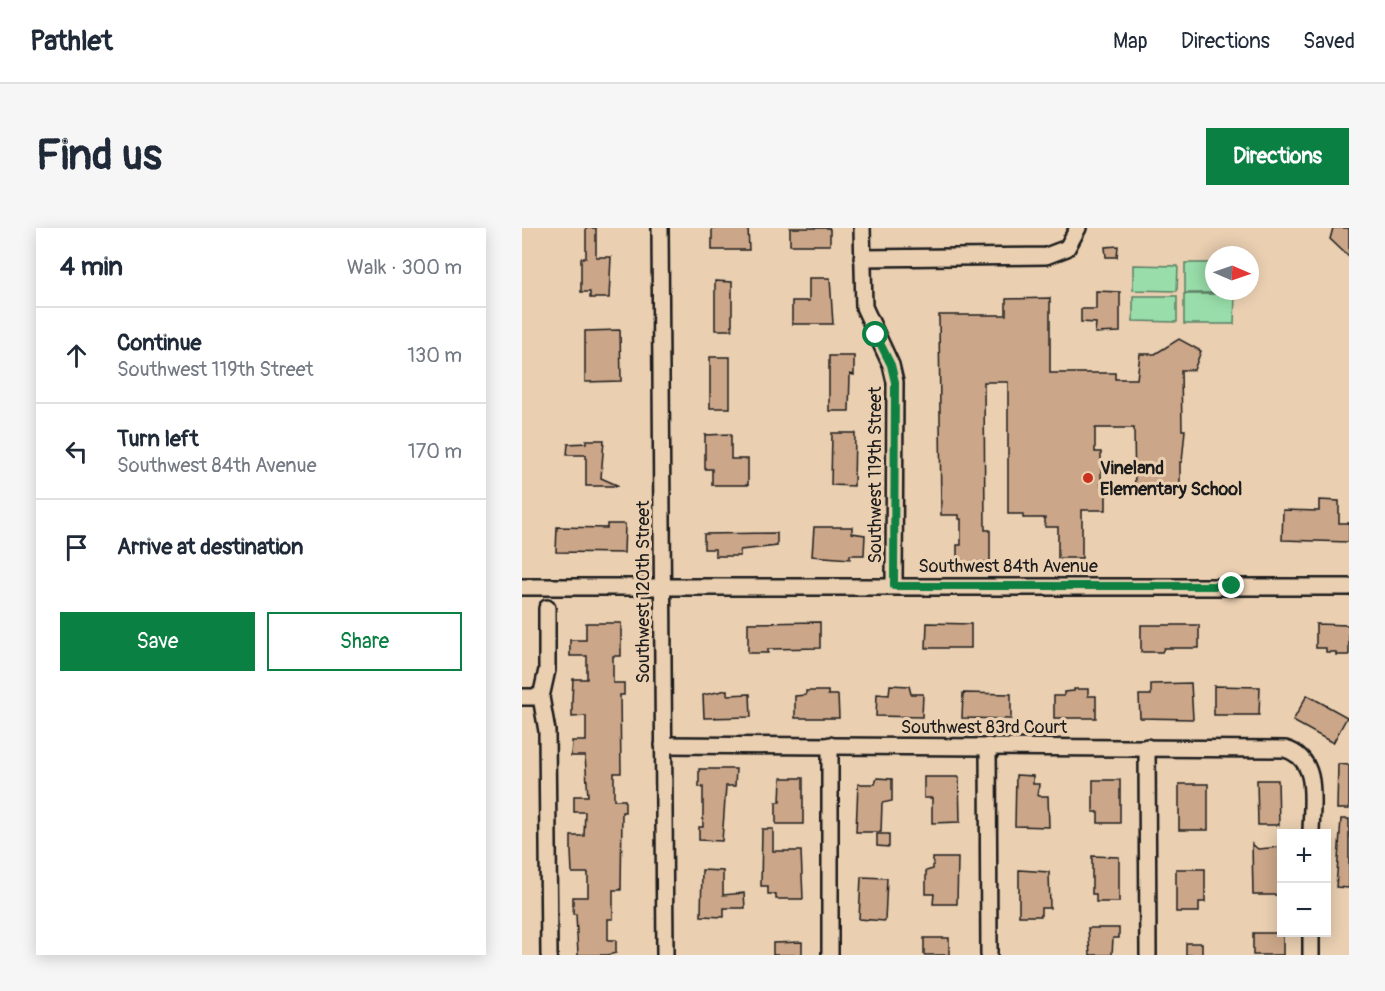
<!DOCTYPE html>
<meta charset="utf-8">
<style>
body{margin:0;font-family:Pangolin,sans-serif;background:#f6f6f7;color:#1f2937}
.controls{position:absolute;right:18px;bottom:18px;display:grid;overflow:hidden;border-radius:0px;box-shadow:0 3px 15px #0003}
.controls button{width:54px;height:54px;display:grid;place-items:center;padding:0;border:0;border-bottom:2px solid #e0e1e3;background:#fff;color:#1f2937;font:30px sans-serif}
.compass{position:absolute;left:683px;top:18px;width:54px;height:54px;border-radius:50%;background:#fff;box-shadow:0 3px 15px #0003;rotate:92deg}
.stop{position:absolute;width:18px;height:18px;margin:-14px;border:4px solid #0b8043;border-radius:50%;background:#fff}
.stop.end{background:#0b8043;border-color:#fff;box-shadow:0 2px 6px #0008}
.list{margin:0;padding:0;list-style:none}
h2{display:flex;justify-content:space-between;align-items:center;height:78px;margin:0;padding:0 24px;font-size:26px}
h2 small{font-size:20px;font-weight:400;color:#747a83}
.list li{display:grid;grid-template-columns:39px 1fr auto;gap:18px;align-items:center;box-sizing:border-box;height:96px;padding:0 24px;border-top:2px solid #e0e1e3}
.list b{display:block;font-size:22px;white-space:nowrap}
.list p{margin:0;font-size:20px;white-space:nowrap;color:#747a83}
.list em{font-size:20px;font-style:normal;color:#747a83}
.actions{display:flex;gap:12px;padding:18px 24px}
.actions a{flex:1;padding:14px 0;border:2px solid #0b8043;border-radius:0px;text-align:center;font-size:21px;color:#0b8043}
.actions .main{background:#0b8043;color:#fff}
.icon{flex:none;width:33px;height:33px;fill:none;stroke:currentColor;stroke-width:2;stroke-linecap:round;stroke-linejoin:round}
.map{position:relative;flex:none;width:827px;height:727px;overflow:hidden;border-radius:0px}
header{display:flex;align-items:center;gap:36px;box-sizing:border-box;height:84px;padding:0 30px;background:#fff;border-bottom:2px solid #e0e1e3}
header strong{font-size:28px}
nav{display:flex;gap:33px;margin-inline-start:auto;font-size:21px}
.intro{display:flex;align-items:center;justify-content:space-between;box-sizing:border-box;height:144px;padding:0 36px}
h1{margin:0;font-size:42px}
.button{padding:15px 27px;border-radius:0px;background:#0b8043;color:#fff;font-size:21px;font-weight:700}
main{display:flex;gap:36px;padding:0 36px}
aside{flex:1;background:#fff;border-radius:0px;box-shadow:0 3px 15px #0003}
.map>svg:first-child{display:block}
</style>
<header>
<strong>Pathlet</strong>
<nav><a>Map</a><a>Directions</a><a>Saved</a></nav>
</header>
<div class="intro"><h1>Find us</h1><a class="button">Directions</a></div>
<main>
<aside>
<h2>4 min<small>Walk · 300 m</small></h2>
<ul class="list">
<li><svg class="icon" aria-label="ahead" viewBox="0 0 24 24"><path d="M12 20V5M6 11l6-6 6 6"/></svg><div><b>Continue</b><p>Southwest 119th Street</p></div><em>130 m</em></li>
<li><svg class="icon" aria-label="left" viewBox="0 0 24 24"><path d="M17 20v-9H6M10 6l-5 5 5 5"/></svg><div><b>Turn left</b><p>Southwest 84th Avenue</p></div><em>170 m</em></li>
<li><svg class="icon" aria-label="arrive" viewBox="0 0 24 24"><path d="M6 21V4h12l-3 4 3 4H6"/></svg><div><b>Arrive at destination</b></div></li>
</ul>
<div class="actions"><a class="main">Save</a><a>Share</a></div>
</aside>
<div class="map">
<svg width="827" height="727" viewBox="0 0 827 727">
<rect width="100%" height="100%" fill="#eacfb1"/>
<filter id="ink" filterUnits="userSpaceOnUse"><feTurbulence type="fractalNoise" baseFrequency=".0167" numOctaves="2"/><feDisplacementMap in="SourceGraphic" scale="12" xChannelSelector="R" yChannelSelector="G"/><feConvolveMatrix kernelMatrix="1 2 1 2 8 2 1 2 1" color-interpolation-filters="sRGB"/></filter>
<g filter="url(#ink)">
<g fill="#99deaa" stroke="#5a7d63" stroke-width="1.5">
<polygon points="663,35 692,35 692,63 713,65 663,65"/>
<polygon points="611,37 656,38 655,63 611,62"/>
<polygon points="662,66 713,66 712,96 662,96"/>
<polygon points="611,68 655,68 655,94 611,93"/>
</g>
<g fill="#cba688" stroke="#1c1c1c" stroke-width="1.5">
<polygon points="64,0 74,0 74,29 89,29 87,70 68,70 68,64 59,64 59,30 64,30"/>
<polygon points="190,0 226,0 227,22 190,22"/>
<polygon points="268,0 306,0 308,1 308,17 268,17"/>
<polygon points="811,0 827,0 827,29 808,11"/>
<polygon points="596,18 595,29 584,29 583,19"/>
<polygon points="287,50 308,50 311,96 270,96 270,73 287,73"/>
<polygon points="193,53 210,54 210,102 193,102"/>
<polygon points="574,63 598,64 598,104 573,105 574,95 559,94 559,81 574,81"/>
<polygon points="528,70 528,145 593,145 593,151 615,151 618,126 633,126 657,111 679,123 672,142 659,142 660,202 663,202 660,234 658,234 658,258 634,259 634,265 613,265 612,200 573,200 573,224 579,224 579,257 584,257 584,282 560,282 560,330 536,330 536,299 523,299 523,290 501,290 501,286 486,286 486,154 462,154 463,302 468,302 468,334 435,334 435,317 439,317 439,291 437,291 437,287 419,287 417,87 484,87 484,71"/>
<polygon points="98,102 99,153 63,154 63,103"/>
<polygon points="307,128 332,128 332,147 328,146 327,183 307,183"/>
<rect x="188" y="129" width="20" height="51"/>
<polygon points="310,205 333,205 332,258 309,257"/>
<polygon points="209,206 209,231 226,231 226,257 190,257 190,241 183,241 183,207"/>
<polygon points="64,212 82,212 79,250 97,258 64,258 64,227 45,227 46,216 64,215"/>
<polygon points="797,272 817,273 817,295 827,295 827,314 760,312 761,282 797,283"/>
<polygon points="85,296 103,296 102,325 34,324 35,299 85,300"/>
<polygon points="292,299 330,299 330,305 343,307 342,327 328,327 328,331 290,328"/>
<polygon points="255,305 255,318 218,322 218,328 193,328 193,321 182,321 182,306"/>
<polygon points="298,394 298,420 246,421 246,425 226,425 226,395"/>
<polygon points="64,395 99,395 99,428 91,428 91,455 102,455 102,467 98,467 99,545 92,545 92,572 103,572 103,584 100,584 99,662 91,662 91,691 86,691 86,712 94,712 94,725 86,727 56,727 54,686 51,686 51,669 66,669 66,645 50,645 49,623 49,608 62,608 63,584 52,584 52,568 66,568 63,528 49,528 50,513 64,513 64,488 50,489 50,473 51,451 65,451 65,428 48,428 48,412 64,412"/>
<polygon points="405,395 449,396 449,420 404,420"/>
<polygon points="794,396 827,397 827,427 814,427 814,424 804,424 804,420 794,420"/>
<polygon points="619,397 677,397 677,420 642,420 640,424 619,424"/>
<polygon points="669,455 671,491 618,490 617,467 629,467 629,456"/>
<polygon points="368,457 387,458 389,466 401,466 400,489 354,488 355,466 367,467"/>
<polygon points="692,458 738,459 737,487 692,487"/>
<polygon points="552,461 566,461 566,468 574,468 574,490 532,490 532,468 542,468 542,464 552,463"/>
<polygon points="205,462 205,467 228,466 229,489 182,490 181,467"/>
<polygon points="284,463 306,463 306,467 316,467 317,490 273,490 273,468 284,467"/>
<polygon points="441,465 489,466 489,491 440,490"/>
<polygon points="785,467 825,489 811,515 771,493"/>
<polygon points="816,536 827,537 827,581 815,581"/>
<polygon points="177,541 214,541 213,558 204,558 200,613 177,612 177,599 181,599 181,559 177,559"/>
<polygon points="494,547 511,548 511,556 517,556 516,568 526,568 527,599 493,598"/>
<polygon points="402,549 437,549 438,594 410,595 410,570 402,570"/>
<polygon points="259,550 281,550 281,596 254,596 254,574 258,574"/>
<polygon points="355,550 370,551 370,573 360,575 359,604 334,604 336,556 353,556"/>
<polygon points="571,552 598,552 598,595 576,595 576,584 571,584"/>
<polygon points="735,552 756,552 757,597 736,597"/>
<rect x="657" y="556" width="29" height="46"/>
<polygon points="819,591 827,591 827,660 814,659"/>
<polygon points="240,601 251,601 251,623 279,623 281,671 254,671 254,666 246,666 246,658 239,658"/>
<polygon points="355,606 367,606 367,619 355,618"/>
<polygon points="730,616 736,621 759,619 759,667 731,667"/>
<polygon points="570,628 597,629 597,674 574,674 574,666 570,666"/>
<polygon points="411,630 436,630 435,676 411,676 412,666 404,666 404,643 411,641"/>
<polygon points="654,641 683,641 683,674 677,674 677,684 654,684"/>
<polygon points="180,642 201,643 201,667 222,665 223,680 202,680 202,689 179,688"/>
<polygon points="497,642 527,644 528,680 519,680 519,688 497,688"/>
<polygon points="339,649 365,650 363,693 337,691"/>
<polygon points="566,700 597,700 597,710 591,710 590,727 568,727"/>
<rect x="731" y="705" width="30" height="22"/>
<rect x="402" y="710" width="25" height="17"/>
<polygon points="280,714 280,727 251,727 251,715"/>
<rect x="664" y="715" width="16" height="12"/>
</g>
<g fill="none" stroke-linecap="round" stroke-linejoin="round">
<defs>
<g id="minor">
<polyline points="138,0 143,727"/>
<polyline points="340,0 342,79 369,137 373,154 372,358"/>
<polyline points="340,30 524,28 545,20 556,0"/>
<polyline points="0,359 827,359"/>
<polyline points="25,380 25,442 19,469 25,503 27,727"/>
<polyline points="0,469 19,469"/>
<path d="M141 517 763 521C799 531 789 576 789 606"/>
<polyline points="308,517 308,727"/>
<polyline points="466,518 467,727"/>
<polyline points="625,519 626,727"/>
<polyline points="789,704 789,727"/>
</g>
</defs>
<use href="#minor" stroke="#1c1c1c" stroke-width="20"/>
<use href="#minor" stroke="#eacfb1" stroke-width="15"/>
</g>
</g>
<g fill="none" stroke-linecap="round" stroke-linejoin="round" filter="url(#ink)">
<polyline stroke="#0b8043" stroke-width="8" points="354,107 369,137 373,154 372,358 710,358"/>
</g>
<circle fill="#c8321e" stroke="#eacfb1" stroke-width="2" cx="566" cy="250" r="6"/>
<g text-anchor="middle" stroke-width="6" stroke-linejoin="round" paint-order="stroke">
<g font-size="18" font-weight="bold" fill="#1c1c1c" stroke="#eacfb1" text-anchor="start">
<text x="578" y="246">Vineland<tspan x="578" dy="21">Elementary School</tspan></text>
</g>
<g font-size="18" fill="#1c1c1c" stroke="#eacfb1">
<text transform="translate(353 247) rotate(-90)" y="6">Southwest 119th Street</text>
<text x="486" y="344">Southwest 84th Avenue</text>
<text transform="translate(121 364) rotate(-90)" y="6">Southwest 120th Street</text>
<text x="462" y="505">Southwest 83rd Court</text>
</g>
</g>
</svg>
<div class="controls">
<button>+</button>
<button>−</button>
</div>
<svg class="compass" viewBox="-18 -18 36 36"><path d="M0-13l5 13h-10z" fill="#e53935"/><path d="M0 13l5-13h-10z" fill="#747a83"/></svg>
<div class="stop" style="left:354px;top:107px"></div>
<div class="stop end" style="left:710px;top:358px"></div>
</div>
</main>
